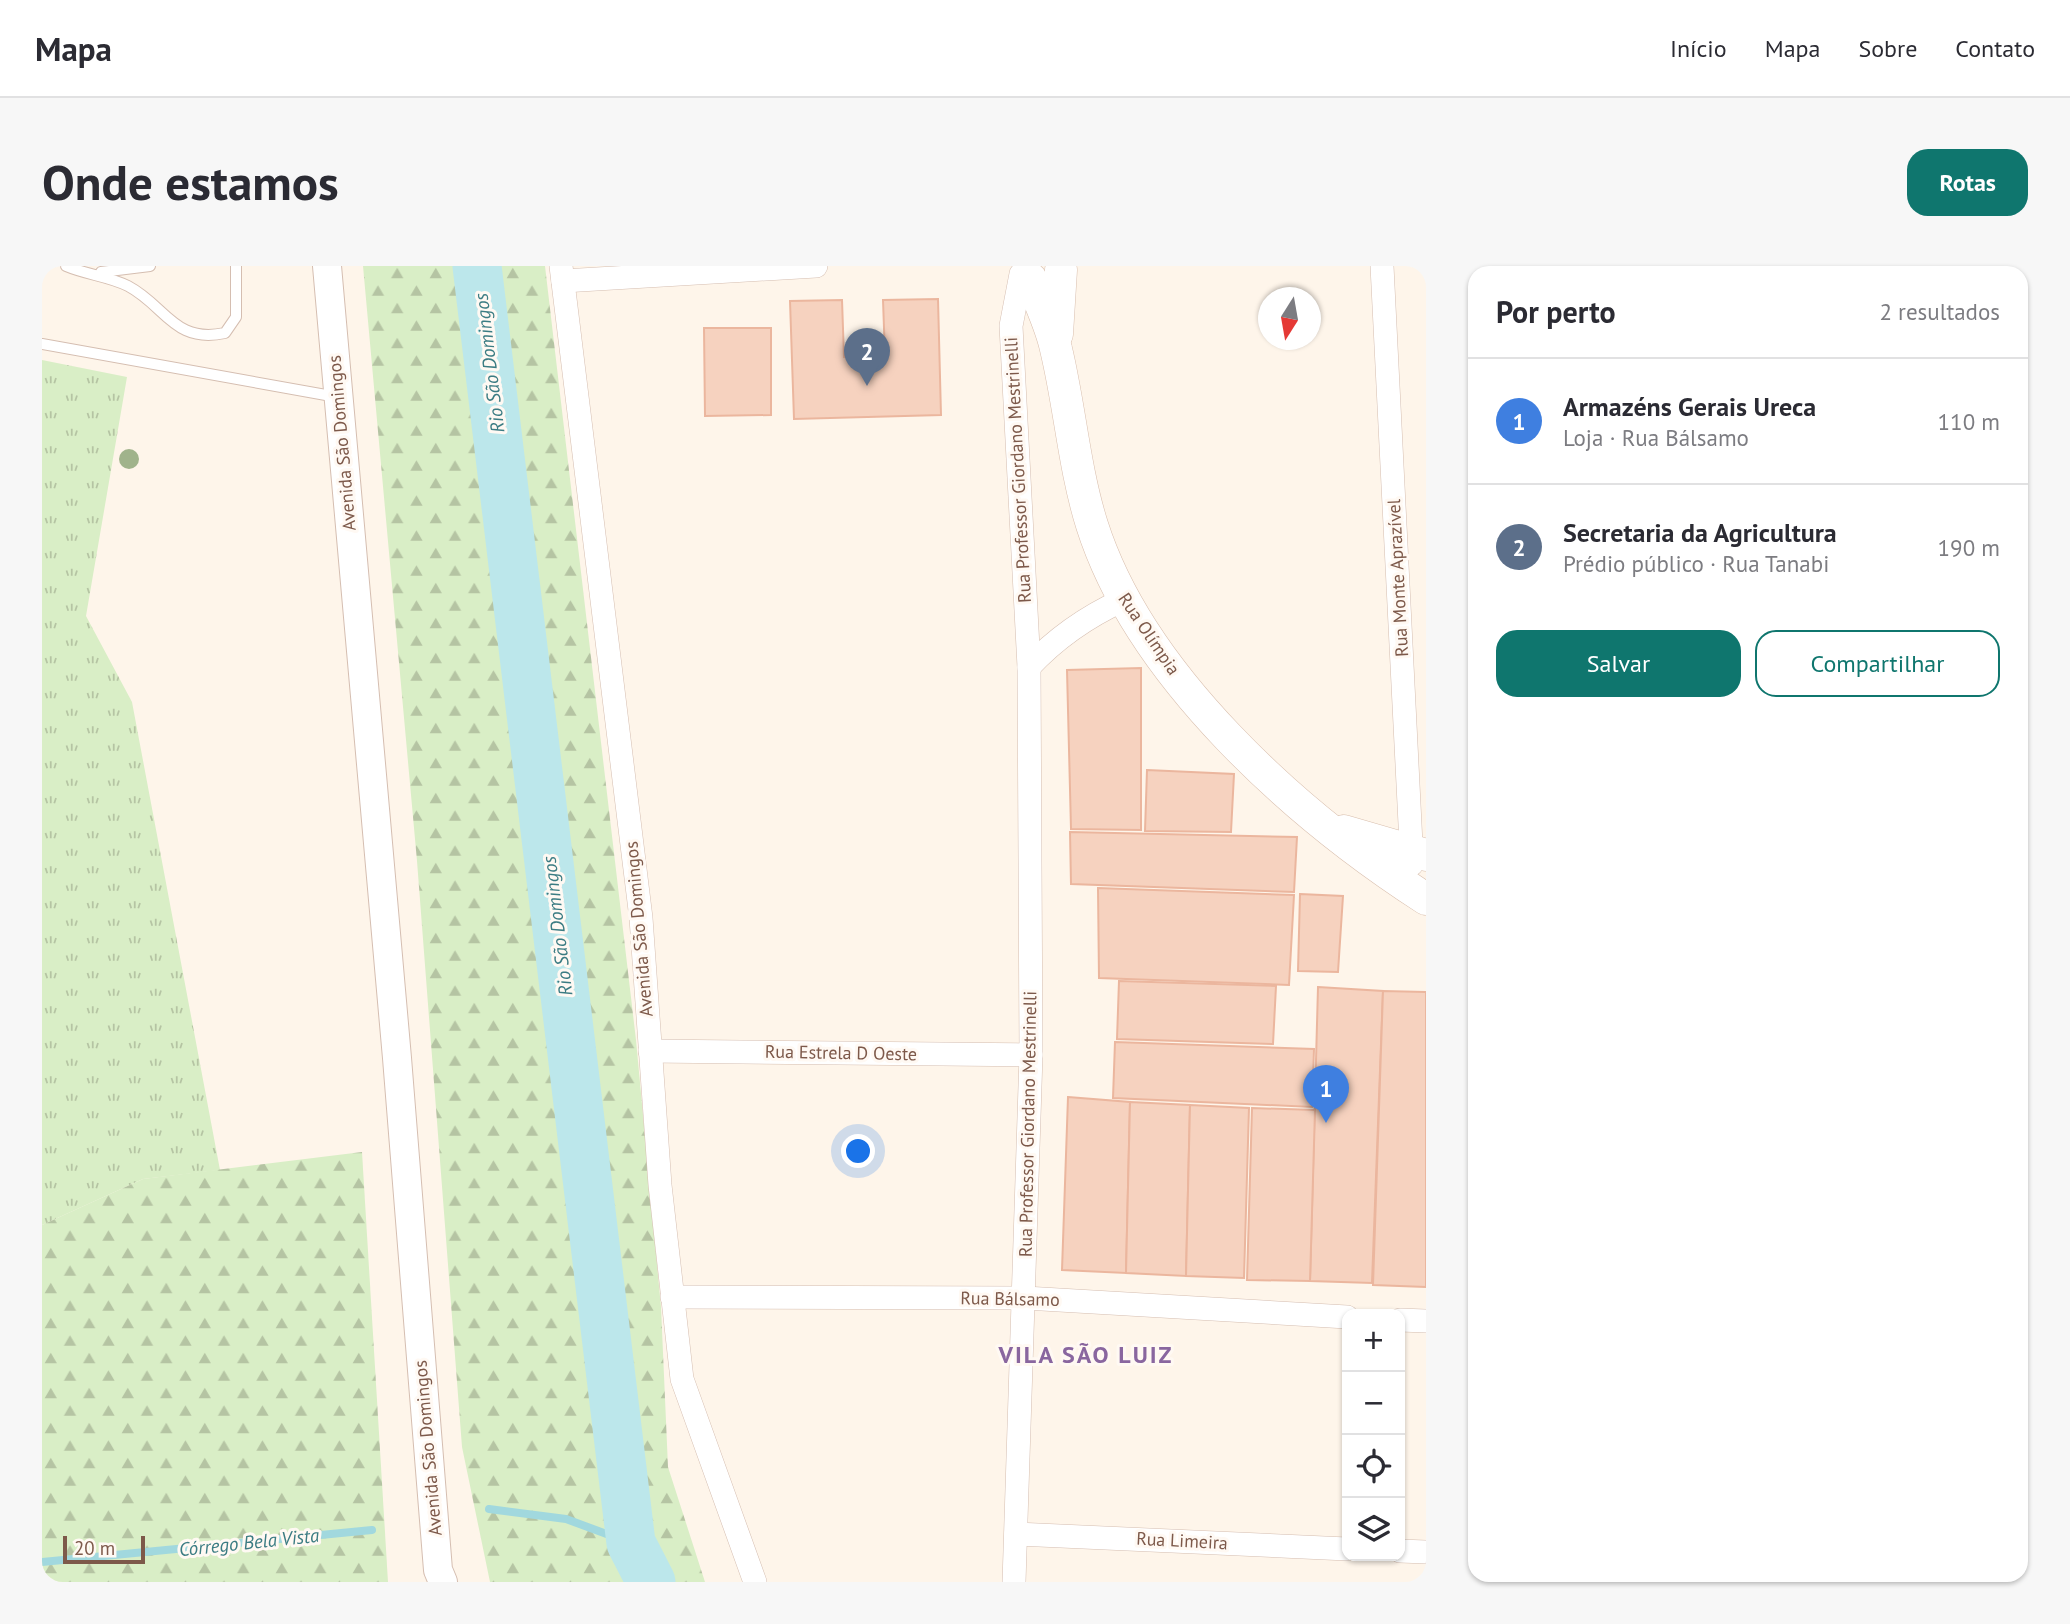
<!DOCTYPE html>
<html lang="pt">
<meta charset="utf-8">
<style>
body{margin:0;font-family:"PT Sans",sans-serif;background:#f7f7f7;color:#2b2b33}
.controls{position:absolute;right:21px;bottom:21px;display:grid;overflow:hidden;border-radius:14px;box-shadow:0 2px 5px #0004}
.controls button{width:63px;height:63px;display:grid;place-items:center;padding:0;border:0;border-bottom:2px solid #e1e1e2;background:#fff;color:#2b2b33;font:35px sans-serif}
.compass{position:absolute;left:1216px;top:21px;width:63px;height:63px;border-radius:50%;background:#fff;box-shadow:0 2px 5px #0004;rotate:191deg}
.scale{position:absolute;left:21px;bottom:18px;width:82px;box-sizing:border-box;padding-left:7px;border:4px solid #7d594a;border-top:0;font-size:19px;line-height:24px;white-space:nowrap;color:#7d594a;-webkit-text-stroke:5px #fff9f3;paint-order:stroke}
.you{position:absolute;left:817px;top:886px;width:24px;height:24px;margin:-18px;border:5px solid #fff;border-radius:50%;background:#1a73e8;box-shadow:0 0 0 10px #1a73e833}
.badge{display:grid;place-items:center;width:46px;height:46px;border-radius:50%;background:#0f766e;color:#fff;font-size:23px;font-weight:700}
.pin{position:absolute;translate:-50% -58px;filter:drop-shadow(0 2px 4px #0008)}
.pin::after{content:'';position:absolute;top:37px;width:24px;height:21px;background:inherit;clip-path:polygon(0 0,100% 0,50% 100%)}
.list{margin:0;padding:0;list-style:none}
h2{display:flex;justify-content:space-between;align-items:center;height:91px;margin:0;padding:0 28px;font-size:30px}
h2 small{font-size:23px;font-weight:400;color:#7c7c81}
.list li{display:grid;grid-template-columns:46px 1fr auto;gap:21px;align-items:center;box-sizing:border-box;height:126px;padding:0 28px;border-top:2px solid #e1e1e2}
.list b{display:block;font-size:26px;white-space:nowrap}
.list p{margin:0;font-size:23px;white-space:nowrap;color:#7c7c81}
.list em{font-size:23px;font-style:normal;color:#7c7c81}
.actions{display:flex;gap:14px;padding:21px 28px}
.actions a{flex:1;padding:16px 0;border:2px solid #0f766e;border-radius:21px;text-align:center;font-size:24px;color:#0f766e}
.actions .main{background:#0f766e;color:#fff}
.icon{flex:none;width:38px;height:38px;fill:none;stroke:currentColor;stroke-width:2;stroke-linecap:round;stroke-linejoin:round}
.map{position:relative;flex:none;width:1384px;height:1316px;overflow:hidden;border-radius:21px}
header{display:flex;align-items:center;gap:42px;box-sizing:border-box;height:98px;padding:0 35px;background:#fff;border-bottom:2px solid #e1e1e2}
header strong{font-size:33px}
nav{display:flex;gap:38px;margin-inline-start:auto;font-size:24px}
.intro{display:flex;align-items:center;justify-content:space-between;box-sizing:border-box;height:168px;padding:0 42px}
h1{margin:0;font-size:49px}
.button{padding:18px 32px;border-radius:21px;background:#0f766e;color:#fff;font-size:24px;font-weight:700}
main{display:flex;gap:42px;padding:0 42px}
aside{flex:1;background:#fff;border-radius:21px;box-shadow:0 2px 5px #0004}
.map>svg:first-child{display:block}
</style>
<header>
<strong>Mapa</strong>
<nav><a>Início</a><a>Mapa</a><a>Sobre</a><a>Contato</a></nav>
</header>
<div class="intro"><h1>Onde estamos</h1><a class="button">Rotas</a></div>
<main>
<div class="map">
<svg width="1384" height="1316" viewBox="0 0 1384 1316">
<defs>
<pattern id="grass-tufts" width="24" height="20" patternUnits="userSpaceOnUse" patternTransform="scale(1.75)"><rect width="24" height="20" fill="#d9eec6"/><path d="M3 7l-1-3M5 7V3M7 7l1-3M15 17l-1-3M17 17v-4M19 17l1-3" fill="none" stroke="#b5c4a3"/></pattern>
<pattern id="forest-firs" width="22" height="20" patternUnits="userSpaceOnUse" patternTransform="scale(1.75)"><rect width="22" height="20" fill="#d9eec6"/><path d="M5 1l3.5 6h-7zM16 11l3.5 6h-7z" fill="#b5c4a3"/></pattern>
</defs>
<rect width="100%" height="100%" fill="#fef5ea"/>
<polygon fill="url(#grass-tufts)" points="0,94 85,111 44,350 90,436 178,904 101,913 0,959"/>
<g fill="url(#forest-firs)">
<polygon points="321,0 503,0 594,774 619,1041 626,1201 663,1316 448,1316 420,1181 375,595"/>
<polygon points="320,886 346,1316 0,1316 0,959 101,913"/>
</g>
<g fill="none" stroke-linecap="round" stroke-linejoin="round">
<g stroke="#a1d8de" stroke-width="8">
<polyline points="447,1243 524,1253 589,1277"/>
<polyline points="0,1296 330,1264"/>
</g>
<polyline stroke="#bce7eb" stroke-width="49" points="435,0 589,1277 609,1316"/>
</g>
<g fill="#f6d2bf" stroke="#ebb69e" stroke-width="2">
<polygon points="896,33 899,149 752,153 748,35 800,34 802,91 843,90 841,34"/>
<polygon points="662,62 729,62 729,149 663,150"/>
<polygon points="1099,402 1099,564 1029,563 1025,404"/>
<polygon points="1105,504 1192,508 1189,566 1103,565"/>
<polygon points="1028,566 1255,571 1252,626 1029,618"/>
<polygon points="1056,622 1252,629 1247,719 1057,712"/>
<polygon points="1258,628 1301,630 1296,706 1256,705"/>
<polygon points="1077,715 1234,720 1231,778 1075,773"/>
<polygon points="1276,721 1341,725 1330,1017 1268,1015"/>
<polygon points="1341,725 1384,726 1384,1021 1331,1019"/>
<polygon points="1073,776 1272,783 1270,841 1071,832"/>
<polygon points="1026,831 1088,836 1084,1007 1020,1004"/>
<polygon points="1088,836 1148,839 1144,1010 1084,1007"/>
<polygon points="1148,839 1207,842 1202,1012 1144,1010"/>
<polygon points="1210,842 1273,844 1268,1015 1205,1014"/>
</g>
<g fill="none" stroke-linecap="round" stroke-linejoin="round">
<defs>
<g id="service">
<path d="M24 0C45 9 66 10 86 20 124 40 132 78 183 67L194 51V0"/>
<polyline points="59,6 108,0"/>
<polyline points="0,78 295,131"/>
</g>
<g id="minor">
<polyline points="519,0 599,652 618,919 640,1113 713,1316"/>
<polyline points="1340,0 1370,598"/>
<polyline points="521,15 774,0"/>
<path d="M987 401C1014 372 1044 351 1081 334"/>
<polyline points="608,785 989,789"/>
<polyline points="630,1031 983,1032 1305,1051"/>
<polyline points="1358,1054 1384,1055"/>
<polyline points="974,1268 1305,1283"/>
<polyline points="1358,1285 1384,1286"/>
<polyline points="972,1316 989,789 987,401 969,60 979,8"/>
</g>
<polyline id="tertiary" points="285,0 355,792 396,1304 401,1316"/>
<g id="secondary">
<path d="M989 13C997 36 1009 59 1014 83 1028 141 1032 202 1050 259 1098 410 1254 549 1384 633"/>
<polyline points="1015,68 1019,4"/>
<polyline points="1302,565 1384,589"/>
</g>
</defs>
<use href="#service" stroke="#d5beb1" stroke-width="12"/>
<use href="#minor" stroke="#d5beb1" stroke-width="24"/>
<use href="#tertiary" stroke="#d5beb1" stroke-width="30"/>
<use href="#secondary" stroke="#d8bead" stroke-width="33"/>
<use href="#service" stroke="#fff" stroke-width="10"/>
<use href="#minor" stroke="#fff" stroke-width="23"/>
<use href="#tertiary" stroke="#fff" stroke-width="28"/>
<use href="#secondary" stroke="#fff" stroke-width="32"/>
</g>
<circle fill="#a0b38b" cx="87" cy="193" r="10"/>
<g text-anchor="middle" stroke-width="6" stroke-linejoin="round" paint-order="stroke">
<g font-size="18" fill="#7d594a" stroke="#fff9f3">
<text transform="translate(300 177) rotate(-95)" y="6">Avenida São Domingos</text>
<text transform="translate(976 204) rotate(-93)" y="6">Rua Professor Giordano Mestrinelli</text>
<text transform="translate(1356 312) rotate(-93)" y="6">Rua Monte Aprazível</text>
<text transform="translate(1107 368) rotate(56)" y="6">Rua Olímpia</text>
<text transform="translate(597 663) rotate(-95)" y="6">Avenida São Domingos</text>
<text transform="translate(799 787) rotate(1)" y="6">Rua Estrela D Oeste</text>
<text transform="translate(986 858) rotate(-89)" y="6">Rua Professor Giordano Mestrinelli</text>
<text transform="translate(968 1033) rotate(1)" y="6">Rua Bálsamo</text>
<text transform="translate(386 1182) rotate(-95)" y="6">Avenida São Domingos</text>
<text transform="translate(1140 1275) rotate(3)" y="6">Rua Limeira</text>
</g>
<g font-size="19" font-style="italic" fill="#3b7c83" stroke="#fff9f3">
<text transform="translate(447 97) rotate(-97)" y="7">Rio São Domingos</text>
<text transform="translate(515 660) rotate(-97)" y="7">Rio São Domingos</text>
<text transform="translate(207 1276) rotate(-6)" y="7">Córrego Bela Vista</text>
</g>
<g font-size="24" font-weight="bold" letter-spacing="2" fill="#89669f" stroke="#fff9f3">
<text x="1044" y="1097">VILA SÃO LUIZ</text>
</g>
</g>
</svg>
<div class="controls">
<button>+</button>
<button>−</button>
<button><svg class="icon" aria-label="locate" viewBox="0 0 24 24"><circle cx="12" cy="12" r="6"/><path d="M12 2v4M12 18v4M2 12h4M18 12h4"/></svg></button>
<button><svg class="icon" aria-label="layers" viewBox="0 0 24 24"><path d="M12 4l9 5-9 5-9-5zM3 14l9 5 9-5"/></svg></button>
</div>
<svg class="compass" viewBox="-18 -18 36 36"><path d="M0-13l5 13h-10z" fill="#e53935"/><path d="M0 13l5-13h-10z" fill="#7c7c81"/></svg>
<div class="scale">20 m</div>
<div class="you"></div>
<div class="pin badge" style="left:1284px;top:857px;background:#3f7fe0">1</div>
<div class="pin badge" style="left:825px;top:120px;background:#5c6f8a">2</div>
</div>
<aside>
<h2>Por perto<small>2 resultados</small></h2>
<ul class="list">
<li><span class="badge" style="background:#3f7fe0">1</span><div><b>Armazéns Gerais Ureca</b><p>Loja · Rua Bálsamo</p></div><em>110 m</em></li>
<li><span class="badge" style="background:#5c6f8a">2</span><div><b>Secretaria da Agricultura</b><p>Prédio público · Rua Tanabi</p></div><em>190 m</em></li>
</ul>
<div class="actions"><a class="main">Salvar</a><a>Compartilhar</a></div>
</aside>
</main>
